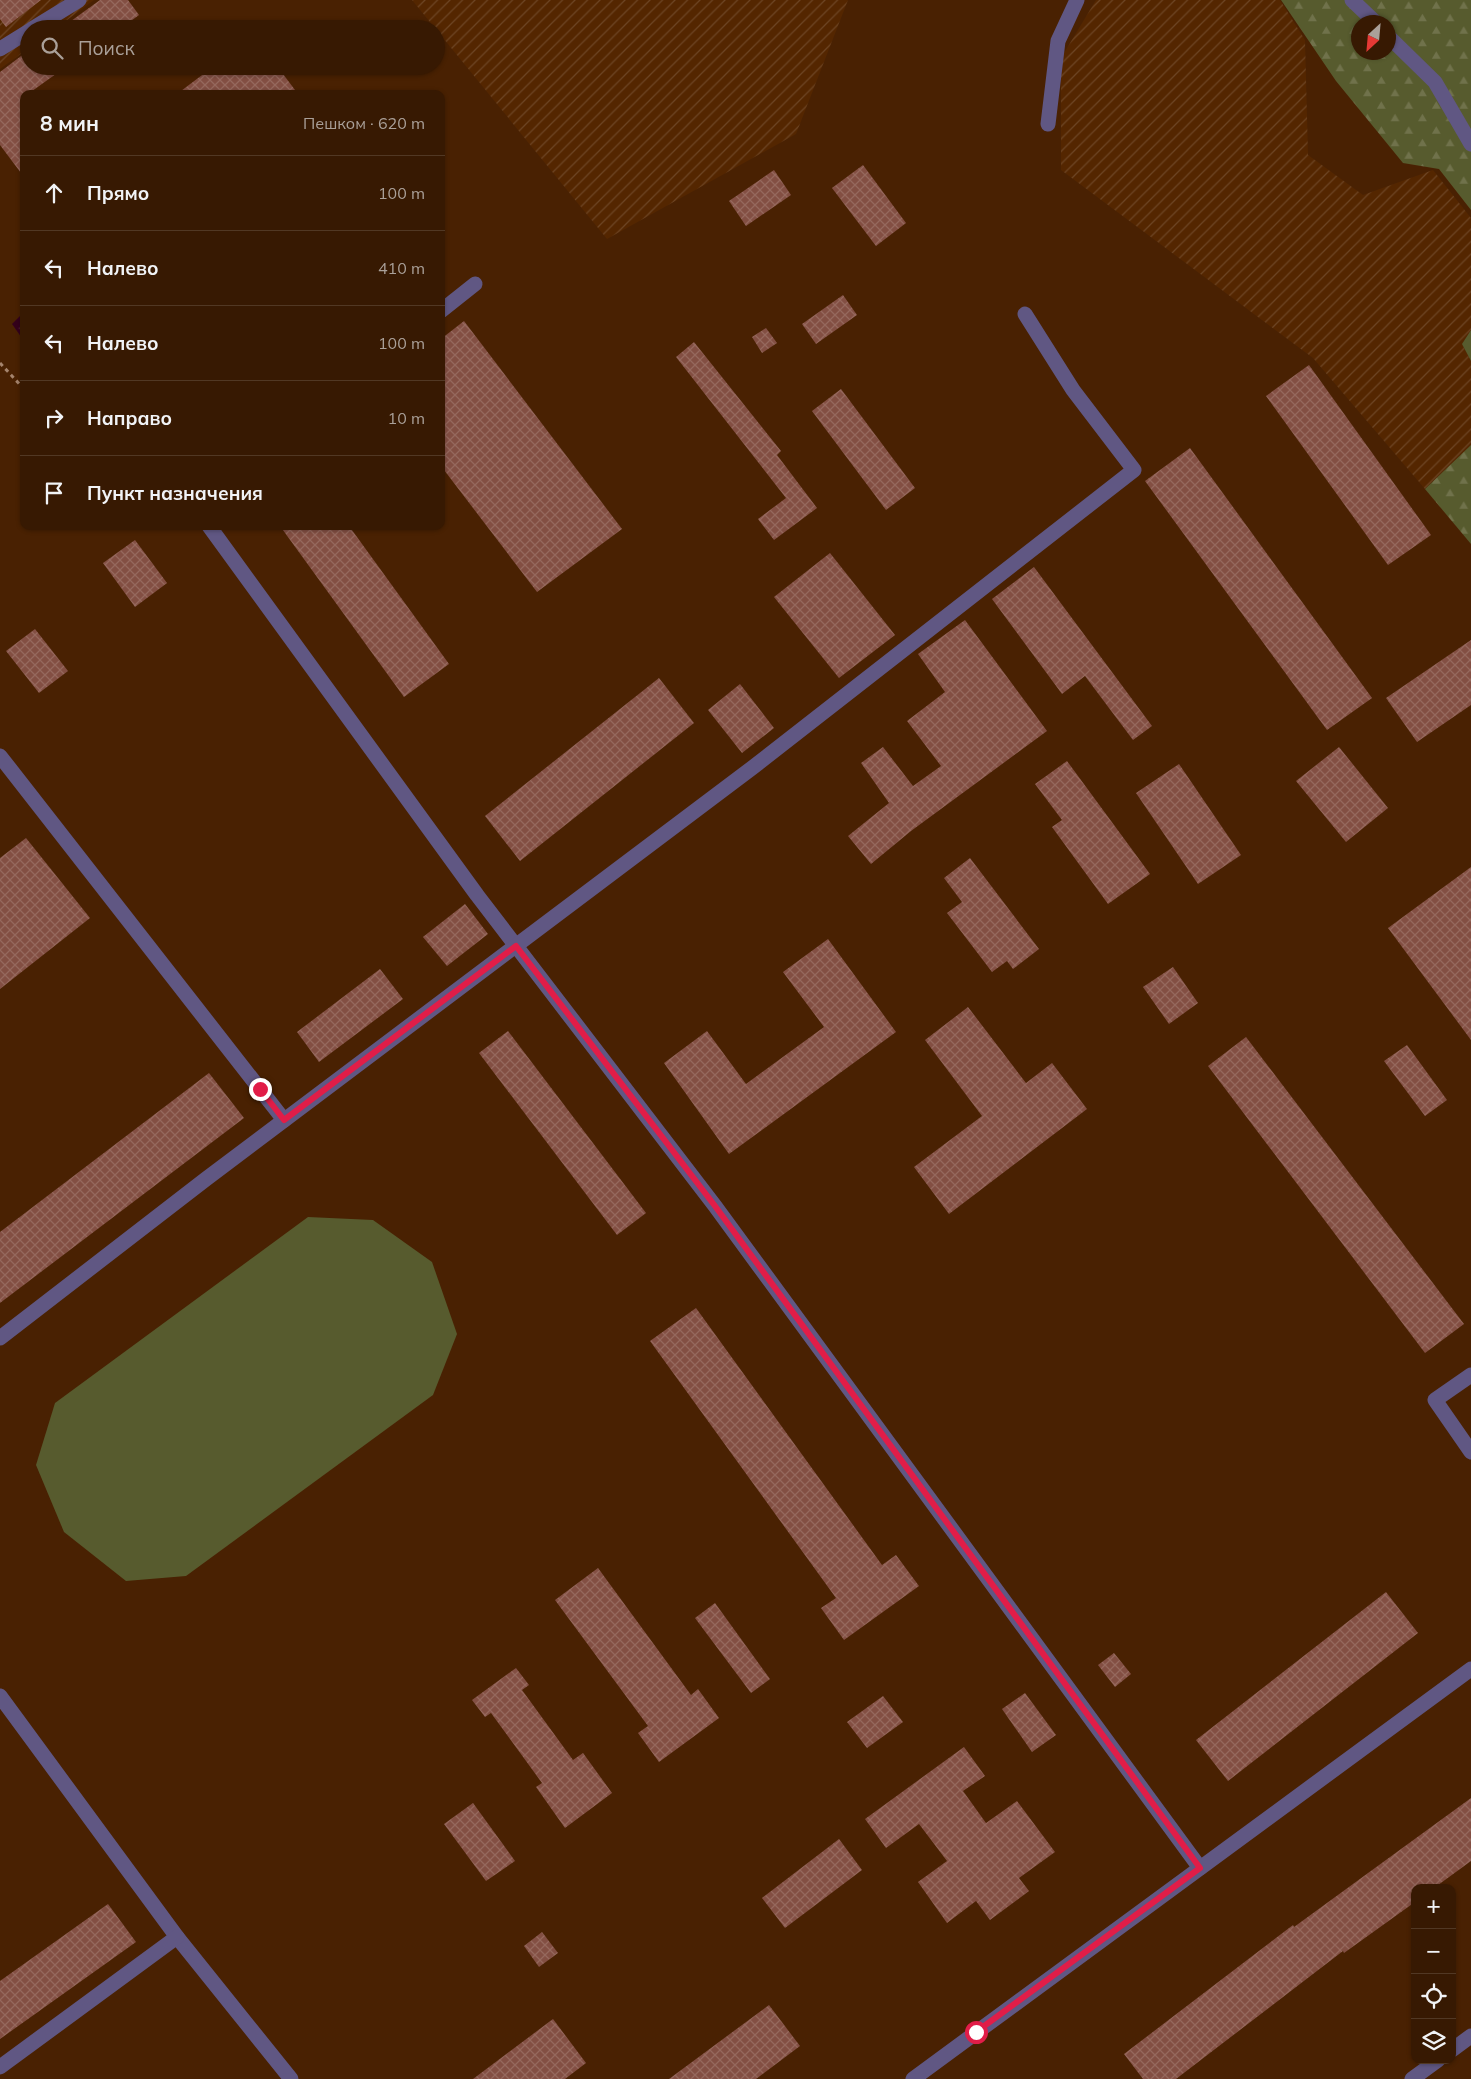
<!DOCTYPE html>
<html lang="ru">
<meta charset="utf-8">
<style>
body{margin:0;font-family:Mulish,sans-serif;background:#422611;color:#f1f3f6}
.controls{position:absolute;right:15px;bottom:15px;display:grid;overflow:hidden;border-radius:10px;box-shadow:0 1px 4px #0004}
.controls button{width:45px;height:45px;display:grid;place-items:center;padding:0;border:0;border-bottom:1px solid #513824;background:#371902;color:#f1f3f6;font:25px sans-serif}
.compass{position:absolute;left:1351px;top:15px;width:45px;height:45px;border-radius:50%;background:#371902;box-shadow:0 1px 4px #0004;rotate:206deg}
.stop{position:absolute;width:15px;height:15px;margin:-11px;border:4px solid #e11d48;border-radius:50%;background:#fff}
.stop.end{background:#e11d48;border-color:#fff;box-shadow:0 1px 5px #0008}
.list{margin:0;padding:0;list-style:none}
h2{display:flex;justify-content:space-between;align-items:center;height:65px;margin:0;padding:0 20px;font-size:21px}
h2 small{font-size:16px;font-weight:400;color:#aaa099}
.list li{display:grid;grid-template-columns:32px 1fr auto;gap:15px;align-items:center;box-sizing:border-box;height:75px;padding:0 20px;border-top:1px solid #513824}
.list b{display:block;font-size:19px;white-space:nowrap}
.list em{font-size:16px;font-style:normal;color:#aaa099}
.icon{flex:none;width:28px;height:28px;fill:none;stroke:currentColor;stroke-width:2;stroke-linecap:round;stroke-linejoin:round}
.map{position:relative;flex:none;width:1471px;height:2079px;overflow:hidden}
.search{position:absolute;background:#371902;box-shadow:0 1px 4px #0004;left:20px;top:20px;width:425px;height:55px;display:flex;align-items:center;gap:12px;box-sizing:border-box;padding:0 18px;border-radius:28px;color:#aaa099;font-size:19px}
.panel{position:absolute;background:#371902;box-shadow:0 1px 4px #0004;left:20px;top:90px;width:425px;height:440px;border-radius:10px}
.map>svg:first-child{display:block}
</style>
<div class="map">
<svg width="1471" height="2079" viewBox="0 0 1471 2079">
<defs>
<pattern id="industrial-furrows" width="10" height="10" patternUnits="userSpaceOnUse" patternTransform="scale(1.25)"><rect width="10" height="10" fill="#542600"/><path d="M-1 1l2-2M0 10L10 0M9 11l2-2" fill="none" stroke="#6d4524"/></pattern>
<pattern id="forest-firs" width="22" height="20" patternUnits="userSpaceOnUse" patternTransform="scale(1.25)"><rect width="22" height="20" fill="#575b2e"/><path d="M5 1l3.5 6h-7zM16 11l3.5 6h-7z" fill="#70724b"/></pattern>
<pattern id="water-ripples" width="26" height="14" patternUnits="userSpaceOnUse" patternTransform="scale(1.25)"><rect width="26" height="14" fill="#34001b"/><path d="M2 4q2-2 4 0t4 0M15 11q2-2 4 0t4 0" fill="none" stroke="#52253b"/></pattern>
<pattern id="building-cross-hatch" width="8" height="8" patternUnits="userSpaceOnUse" patternTransform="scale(1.25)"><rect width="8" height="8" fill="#834f43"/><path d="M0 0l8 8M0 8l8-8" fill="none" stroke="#95685d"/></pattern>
</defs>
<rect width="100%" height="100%" fill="#492102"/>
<g fill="url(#industrial-furrows)">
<polygon points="0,0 94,0 55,29 29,29 29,48 0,69"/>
<polygon points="412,0 848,0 796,134 607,239"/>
<polygon points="1096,0 1280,0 1305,40 1308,155 1363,195 1433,170 1471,218 1471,330 1462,344 1471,361 1471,445 1425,489 1313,358 1061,170 1061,58"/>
</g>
<polygon fill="#575b2e" points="308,1217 373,1220 432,1262 457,1334 433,1395 186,1576 126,1581 64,1532 36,1465 55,1403"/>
<g fill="url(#forest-firs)" fill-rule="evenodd">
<path d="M1281 0H1471V210L1439 169 1403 163 1336 81ZM1358 22H1388V52H1358Z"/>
<polygon points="1471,330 1471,361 1462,344"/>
<polygon points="1471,445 1471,544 1425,489"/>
</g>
<polygon fill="url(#water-ripples)" points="24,312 24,341 12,324"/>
<g fill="url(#building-cross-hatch)">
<polygon points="0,0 41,0 6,27 0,19"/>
<polygon points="100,0 128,0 139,15 120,29 60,29"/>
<polygon points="29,50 29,66 67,66 28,94 24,94 24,177 0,145 0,72"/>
<polygon points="214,66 277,66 298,94 177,94"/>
<polygon points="863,165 906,223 876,246 832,188"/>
<polygon points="774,170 791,195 746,226 729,201"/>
<polygon points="843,295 857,315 816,344 802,324"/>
<polygon points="464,321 622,529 537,592 441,466 441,339"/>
<polygon points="766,328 777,343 762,353 752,337"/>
<polygon points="694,342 781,451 777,455 817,508 774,540 758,519 786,498 676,357"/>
<polygon points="1309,365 1431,535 1388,565 1266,396"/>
<polygon points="841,389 915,488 886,510 812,411"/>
<polygon points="1190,448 1372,698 1327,730 1145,481"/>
<polygon points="280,526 349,526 449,664 404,697"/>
<polygon points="135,540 167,583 135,607 103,563"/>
<polygon points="830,553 895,635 839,678 774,597"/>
<polygon points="1034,567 1152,726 1133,740 1085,676 1062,694 992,599"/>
<polygon points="965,620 1047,731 911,831 871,864 848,836 889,803 861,763 883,747 913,786 941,766 907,721 945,692 918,654"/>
<polygon points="35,629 68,671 39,693 6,651"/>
<polygon points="1471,640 1471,705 1417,742 1386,698"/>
<polygon points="659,678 694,723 520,861 485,816"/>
<polygon points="740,684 774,728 742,753 708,710"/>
<polygon points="1339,747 1388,808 1346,842 1296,781"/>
<polygon points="1067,761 1150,874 1108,904 1052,827 1062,820 1035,784"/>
<polygon points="1179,764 1241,855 1198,884 1136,793"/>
<polygon points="26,838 90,918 0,989 0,858"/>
<polygon points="970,858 1039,949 1013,969 1007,961 992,972 947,913 962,902 944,878"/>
<polygon points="1471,867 1471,1040 1388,928"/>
<polygon points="465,904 488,934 447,966 423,937"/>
<polygon points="828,939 896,1032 729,1154 664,1063 707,1031 746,1084 824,1027 783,972"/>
<polygon points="1173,967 1198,1003 1169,1024 1143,987"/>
<polygon points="380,969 403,999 319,1062 297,1032"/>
<polygon points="968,1007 1026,1083 1052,1063 1087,1109 949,1214 914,1167 982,1116 925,1040"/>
<polygon points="508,1031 646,1213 617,1235 479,1053"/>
<polygon points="1246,1037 1464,1324 1425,1353 1208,1066"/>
<polygon points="1407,1045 1447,1100 1425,1116 1384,1061"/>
<polygon points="209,1073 244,1118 0,1303 0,1232"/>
<polygon points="696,1308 882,1565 896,1555 919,1586 844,1640 821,1608 836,1598 650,1341"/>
<polygon points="598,1568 691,1695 698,1689 719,1718 659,1762 638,1733 648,1726 555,1600"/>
<polygon points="1386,1592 1418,1633 1228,1781 1196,1740"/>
<polygon points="715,1603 770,1679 751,1693 695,1618"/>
<polygon points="1114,1653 1131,1674 1115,1687 1098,1665"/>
<polygon points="516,1668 529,1685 522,1690 573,1760 583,1753 612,1793 565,1828 536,1787 542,1783 491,1713 485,1717 472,1700"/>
<polygon points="1025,1693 1056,1735 1032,1752 1002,1709"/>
<polygon points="883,1696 903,1722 867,1748 847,1722"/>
<polygon points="964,1747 985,1776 963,1791 986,1823 1017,1801 1055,1852 1019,1878 1029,1891 990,1920 976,1901 947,1923 918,1882 947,1861 919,1824 886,1848 865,1819"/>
<polygon points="1471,1798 1471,1861 1434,1888 1415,1888 1415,1902 1344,1953 1343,1951 1176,2079 1143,2079 1124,2054 1293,1925 1294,1927"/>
<polygon points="473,1803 515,1861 486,1881 444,1824"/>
<polygon points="839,1839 862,1870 785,1928 762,1898"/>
<polygon points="108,1904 136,1942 0,2039 0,1981"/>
<polygon points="542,1932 558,1953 539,1967 524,1946"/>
<polygon points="769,2005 800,2046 756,2079 669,2079"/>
<polygon points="553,2019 586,2063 565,2079 473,2079"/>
</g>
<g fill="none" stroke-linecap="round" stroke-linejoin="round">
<polyline stroke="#a5846d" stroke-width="3" stroke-dasharray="4 4" stroke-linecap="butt" points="0,363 24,389"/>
<g stroke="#605783" stroke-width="15">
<polyline points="1352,0 1375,22"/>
<polyline points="32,29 79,0"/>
<polyline points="1388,36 1435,82 1471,144"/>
<polyline points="0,49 29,31"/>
<polyline points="1048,124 1058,41 1077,0"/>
<polyline points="441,311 475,284"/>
<polyline points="209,526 477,895 715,1206 1200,1868"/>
<polyline points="0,756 284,1120"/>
<polyline points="0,1338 206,1179 752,768 1134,470 1073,390 1025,314"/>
<polyline points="1471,1375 1435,1400 1471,1452"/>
<polyline points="0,1696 177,1937 291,2079"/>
<polyline points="1452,2050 1471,2036"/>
<polyline points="0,2067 177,1937"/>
<polyline points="913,2079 1471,1669"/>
<polyline points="1412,2079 1438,2060"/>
</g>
</g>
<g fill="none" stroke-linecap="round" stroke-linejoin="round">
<polyline stroke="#e11d48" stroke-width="6" points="260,1089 284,1120 516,946 715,1206 1200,1868 976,2032"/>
</g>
</svg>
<div class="controls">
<button>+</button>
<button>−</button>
<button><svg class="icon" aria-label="locate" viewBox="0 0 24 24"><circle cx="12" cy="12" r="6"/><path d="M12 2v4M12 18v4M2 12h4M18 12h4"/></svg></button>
<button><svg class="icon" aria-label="layers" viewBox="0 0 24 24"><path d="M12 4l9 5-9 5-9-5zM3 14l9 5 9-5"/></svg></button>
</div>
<svg class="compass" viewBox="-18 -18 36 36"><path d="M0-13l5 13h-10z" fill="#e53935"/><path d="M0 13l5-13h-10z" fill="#aaa099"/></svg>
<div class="stop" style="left:976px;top:2032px"></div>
<div class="stop end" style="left:260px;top:1089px"></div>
<div class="search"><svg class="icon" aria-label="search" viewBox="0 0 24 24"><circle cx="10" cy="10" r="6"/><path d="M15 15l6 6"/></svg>Поиск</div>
<section class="panel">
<h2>8 мин<small>Пешком · 620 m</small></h2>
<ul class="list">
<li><svg class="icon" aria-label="ahead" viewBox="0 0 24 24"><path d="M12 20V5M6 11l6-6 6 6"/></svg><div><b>Прямо</b></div><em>100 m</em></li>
<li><svg class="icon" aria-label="left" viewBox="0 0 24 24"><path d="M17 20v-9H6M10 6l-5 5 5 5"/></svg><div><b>Налево</b></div><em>410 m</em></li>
<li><svg class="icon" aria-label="left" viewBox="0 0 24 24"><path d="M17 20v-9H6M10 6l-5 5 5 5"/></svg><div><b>Налево</b></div><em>100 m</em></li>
<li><svg class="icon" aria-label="right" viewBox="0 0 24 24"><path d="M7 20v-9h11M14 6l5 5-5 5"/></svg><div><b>Направо</b></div><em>10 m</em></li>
<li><svg class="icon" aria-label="arrive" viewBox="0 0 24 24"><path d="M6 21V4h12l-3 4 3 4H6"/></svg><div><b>Пункт назначения</b></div></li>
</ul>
</section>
</div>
